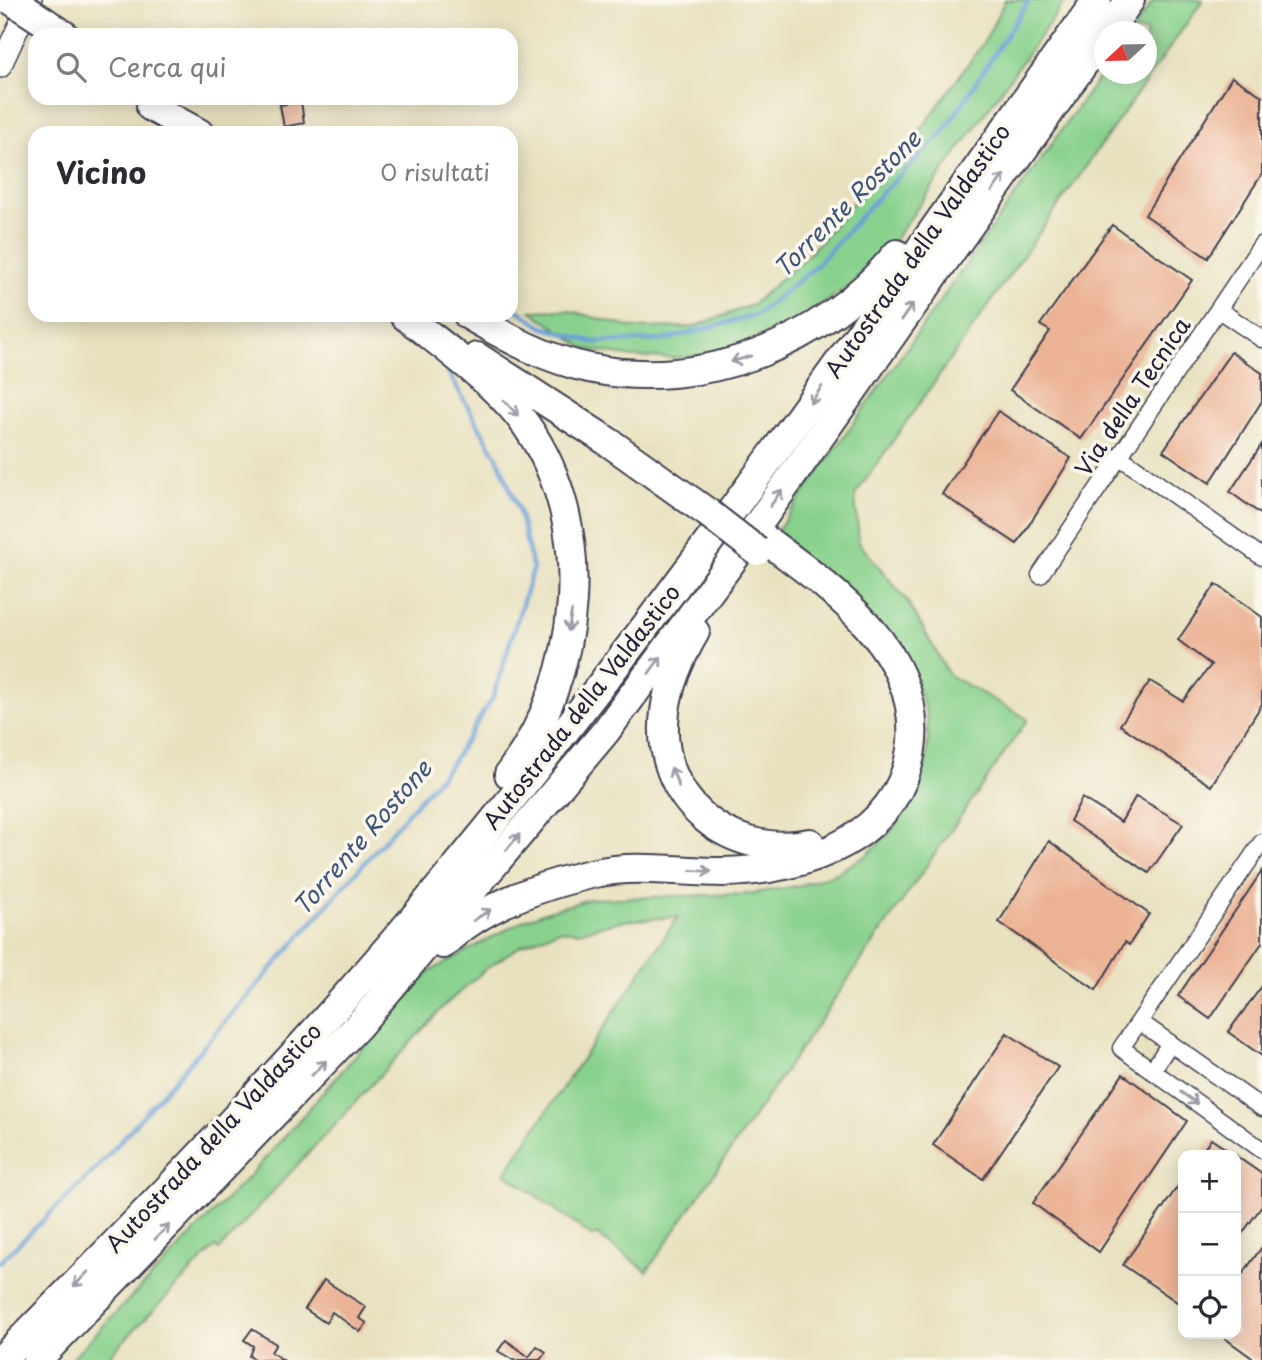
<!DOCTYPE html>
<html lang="it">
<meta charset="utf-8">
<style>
body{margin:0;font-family:"Playpen Sans",sans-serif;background:#f2f2f3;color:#2b2b33}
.controls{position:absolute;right:21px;bottom:21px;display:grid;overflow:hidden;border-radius:14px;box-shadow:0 4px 18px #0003}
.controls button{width:63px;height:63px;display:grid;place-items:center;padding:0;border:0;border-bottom:2px solid #e1e1e2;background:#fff;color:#2b2b33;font:35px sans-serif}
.compass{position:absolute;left:1094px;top:21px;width:63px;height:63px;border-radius:50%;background:#fff;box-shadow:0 4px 18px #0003;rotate:248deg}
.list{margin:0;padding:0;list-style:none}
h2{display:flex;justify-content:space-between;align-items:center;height:91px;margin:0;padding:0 28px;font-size:30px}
h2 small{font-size:23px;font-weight:400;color:#7c7c81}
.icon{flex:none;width:38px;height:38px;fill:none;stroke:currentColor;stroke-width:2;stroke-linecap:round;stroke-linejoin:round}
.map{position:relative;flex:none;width:1262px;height:1360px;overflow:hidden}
.search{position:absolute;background:#fff;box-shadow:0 4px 18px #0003;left:28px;top:28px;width:490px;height:77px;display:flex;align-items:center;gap:18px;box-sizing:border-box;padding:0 24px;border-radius:21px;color:#7c7c81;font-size:26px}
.panel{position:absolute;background:#fff;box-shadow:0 4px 18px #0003;left:28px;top:126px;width:490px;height:196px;border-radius:21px}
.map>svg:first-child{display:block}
</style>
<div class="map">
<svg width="1262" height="1360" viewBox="0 0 1262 1360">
<rect width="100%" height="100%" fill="#fbf7ec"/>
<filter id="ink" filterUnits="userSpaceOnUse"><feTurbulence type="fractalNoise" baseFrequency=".0143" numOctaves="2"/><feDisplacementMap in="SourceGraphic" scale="14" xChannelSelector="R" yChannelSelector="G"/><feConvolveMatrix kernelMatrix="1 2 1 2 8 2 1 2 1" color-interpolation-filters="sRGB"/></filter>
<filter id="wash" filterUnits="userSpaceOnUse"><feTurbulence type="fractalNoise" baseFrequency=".00686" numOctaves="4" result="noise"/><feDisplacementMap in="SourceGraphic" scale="28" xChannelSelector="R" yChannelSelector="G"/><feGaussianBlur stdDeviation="1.57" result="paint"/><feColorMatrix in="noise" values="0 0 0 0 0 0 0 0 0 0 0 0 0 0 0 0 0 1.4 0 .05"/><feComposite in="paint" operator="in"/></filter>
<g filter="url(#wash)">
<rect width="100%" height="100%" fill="#e8e1bf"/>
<g fill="#88d18d" stroke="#557a64" stroke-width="2">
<polygon points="1005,0 1066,0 873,270 800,319 742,344 699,356 674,358 633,357 586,349 531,311 567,310 633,328 693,327 752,305 811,252 855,200 907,149 986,39"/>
<polygon points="1154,0 1203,0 855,495 859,543 908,602 949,675 1028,719 647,1271 596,1234 593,1237 505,1173 678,917 621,921 578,932 559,930 520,946 487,968 444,1006 219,1250 215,1247 105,1360 70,1360 255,1170 430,971 522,921 545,912 590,899 746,894 798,886 834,874 867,855 895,827 918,786 926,762 928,740 927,715 910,666 775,534 1104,70 1104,74 1146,74 1146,32 1132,31"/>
</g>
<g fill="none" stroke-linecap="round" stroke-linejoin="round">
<g stroke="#6b9fd7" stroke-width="4.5">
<polyline points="511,305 542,327 593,342 664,340 756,315 813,269 879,196 944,132 1029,0"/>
<polyline points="0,1262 96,1169 451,764 493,697 533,569 519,511 498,459 445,367 445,362"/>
</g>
</g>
<g id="blocks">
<g fill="#ebb295">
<polygon points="1232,77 1262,96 1262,174 1208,258 1145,215"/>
<polygon points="301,101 304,123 284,127 280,105"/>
<polygon points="1112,225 1192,280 1081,439 1010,390 1050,331 1040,325"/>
<polygon points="1231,352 1262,373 1262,401 1210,483 1163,451"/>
<polygon points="998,411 1071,458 1017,544 942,494"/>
<polygon points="1262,444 1262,515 1230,492"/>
<polygon points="1216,584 1262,617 1262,704 1211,786 1120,725 1150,681 1183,701 1211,665 1178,640"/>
<polygon points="1136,796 1183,824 1149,873 1070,821 1082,798 1121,822"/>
<polygon points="1049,841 1149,914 1129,945 1125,942 1096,990 999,922"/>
<polygon points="1262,871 1262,943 1210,1019 1178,996"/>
<polygon points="1262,986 1262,1056 1228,1032"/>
<polygon points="1007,1033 1058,1067 983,1179 933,1145"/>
<polygon points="1123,1074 1187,1121 1099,1252 1033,1203"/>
<polygon points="1211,1139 1235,1155 1200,1155"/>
<polygon points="1236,1156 1262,1174 1262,1206 1236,1242"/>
<polygon points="1183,1179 1183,1306 1123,1265"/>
<polygon points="1262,1247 1262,1360 1255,1360 1219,1334 1236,1334 1236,1283"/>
<polygon points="324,1280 366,1307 359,1318 367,1323 360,1332 332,1312 326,1323 305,1309"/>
<polygon points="252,1329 276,1344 271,1352 283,1360 256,1360 249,1356 253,1346 244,1340"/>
<polygon points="506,1340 529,1357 537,1346 546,1352 540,1360 513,1360 498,1351"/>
</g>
</g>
</g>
<g filter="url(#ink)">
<use href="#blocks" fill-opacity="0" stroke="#403f4f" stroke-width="2"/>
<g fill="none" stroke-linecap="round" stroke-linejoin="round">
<defs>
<g id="street">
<polyline points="1219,310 1262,339"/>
<polyline points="1120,457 1262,557"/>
<polyline points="1040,575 1262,244"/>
<polyline points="1262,842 1121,1048 1262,1150"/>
<polyline points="1140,1022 1262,1108"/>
<polyline points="1152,1071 1170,1043"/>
</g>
<polyline id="secondary" points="0,67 31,0"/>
<g id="highway">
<polyline points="45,22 64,35"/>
<polyline points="1107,32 1130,0"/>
<polyline points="151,107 199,133"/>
<path d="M404 315C443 346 498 385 526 425 598 528 582 677 509 774"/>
<path d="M468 315C506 337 545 359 589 368 703 392 824 343 897 254"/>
<polyline points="477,357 610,443 708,513"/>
<path d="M695 632C681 656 668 684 665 712 654 797 727 860 810 843"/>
<path d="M443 944C483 905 542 885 595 873 637 864 680 872 723 872 806 871 904 837 912 741 919 649 831 588 766 540"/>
<path d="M1 1360C153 1206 305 1050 443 883 677 601 884 298 1097 0"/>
<polyline points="37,1360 358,1026 606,731 737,554 1104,35"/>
</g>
</defs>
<use href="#street" stroke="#403f4f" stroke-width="19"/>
<use href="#secondary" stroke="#403f4f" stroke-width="24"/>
<use href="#highway" stroke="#403f4f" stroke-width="32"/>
<use href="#street" stroke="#fff" stroke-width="16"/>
<use href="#secondary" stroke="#fff" stroke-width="21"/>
<use href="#highway" stroke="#fff" stroke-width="28"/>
<defs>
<g id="highway-bridge">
<polyline points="11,0 45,22"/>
<polyline points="708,513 757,551"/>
</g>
</defs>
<use href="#highway-bridge" stroke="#403f4f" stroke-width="32" stroke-linecap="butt"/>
<use href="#highway-bridge" stroke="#fff" stroke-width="28"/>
</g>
<defs><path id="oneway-shaft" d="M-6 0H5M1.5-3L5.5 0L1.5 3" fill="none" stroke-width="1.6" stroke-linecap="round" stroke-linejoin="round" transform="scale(1.75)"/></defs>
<g stroke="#9c9ca7">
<use href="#oneway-shaft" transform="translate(998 183) rotate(-54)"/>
<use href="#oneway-shaft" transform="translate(907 312) rotate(-55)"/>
<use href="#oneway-shaft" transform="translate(741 359) rotate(163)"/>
<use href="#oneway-shaft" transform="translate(816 395) rotate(125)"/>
<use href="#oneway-shaft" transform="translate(511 408) rotate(47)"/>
<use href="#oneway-shaft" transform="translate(776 498) rotate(-55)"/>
<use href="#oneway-shaft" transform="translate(570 621) rotate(99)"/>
<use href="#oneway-shaft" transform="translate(655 665) rotate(-54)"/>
<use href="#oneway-shaft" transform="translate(675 777) rotate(-112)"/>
<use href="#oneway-shaft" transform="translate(513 842) rotate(-50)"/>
<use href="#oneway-shaft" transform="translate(701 871) rotate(3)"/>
<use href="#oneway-shaft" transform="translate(482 915) rotate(-33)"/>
<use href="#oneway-shaft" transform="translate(319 1068) rotate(-46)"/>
<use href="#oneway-shaft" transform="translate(1189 1098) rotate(35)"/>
<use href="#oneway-shaft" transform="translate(162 1232) rotate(-46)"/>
<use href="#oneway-shaft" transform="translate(81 1279) rotate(135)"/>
</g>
</g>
<g text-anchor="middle" stroke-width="7" stroke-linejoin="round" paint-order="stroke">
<g font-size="23" fill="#22223b" stroke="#fbf7ec">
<text transform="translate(918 251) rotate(-55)" y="8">Autostrada della Valdastico</text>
<text transform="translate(1133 397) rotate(-56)" y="8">Via della Tecnica</text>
<text transform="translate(582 707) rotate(-52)" y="8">Autostrada della Valdastico</text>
<text transform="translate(214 1138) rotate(-47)" y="8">Autostrada della Valdastico</text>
</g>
<g font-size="24" font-style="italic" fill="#3f5479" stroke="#fbf7ec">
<text transform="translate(848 204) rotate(-45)" y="8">Torrente Rostone</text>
<text transform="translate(363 838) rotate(-49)" y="8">Torrente Rostone</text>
</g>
</g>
</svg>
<div class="controls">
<button>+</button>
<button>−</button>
<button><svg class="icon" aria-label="locate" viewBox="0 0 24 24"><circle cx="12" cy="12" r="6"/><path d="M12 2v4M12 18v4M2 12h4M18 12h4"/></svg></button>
</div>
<svg class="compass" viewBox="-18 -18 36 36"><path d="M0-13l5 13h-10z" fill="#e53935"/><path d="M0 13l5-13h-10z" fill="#7c7c81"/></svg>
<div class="search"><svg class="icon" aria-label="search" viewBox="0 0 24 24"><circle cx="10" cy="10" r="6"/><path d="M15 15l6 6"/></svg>Cerca qui</div>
<section class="panel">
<h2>Vicino<small>0 risultati</small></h2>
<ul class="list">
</ul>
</section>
</div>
